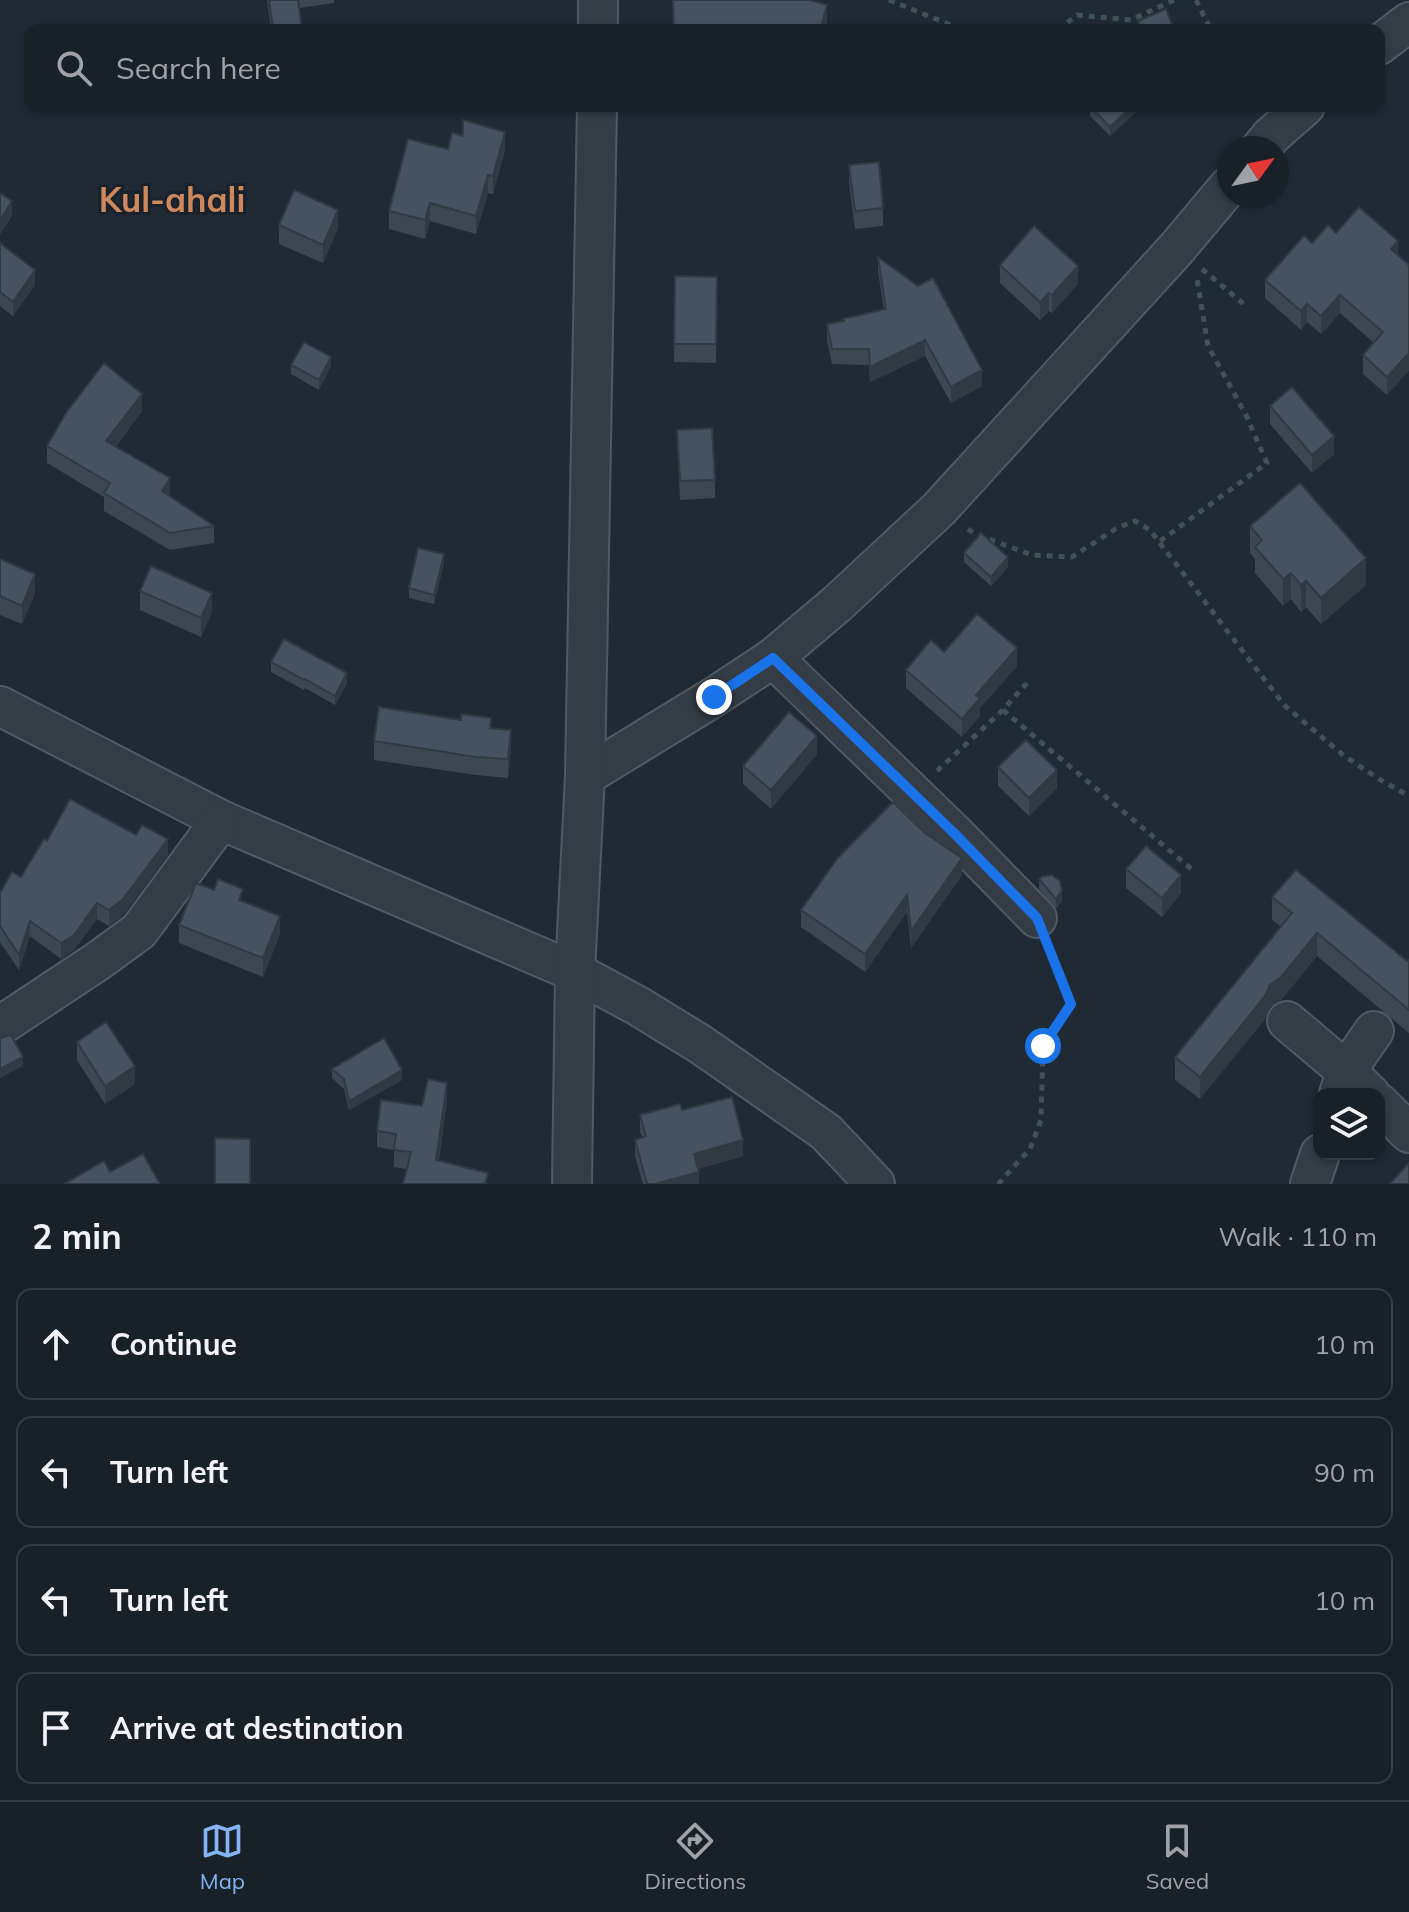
<!DOCTYPE html>
<meta charset="utf-8">
<style>
body{margin:0;font-family:Mulish,sans-serif;background:#252d34;color:#f1f3f6}
.controls{position:absolute;right:24px;bottom:24px;display:grid;overflow:hidden;border-radius:16px;box-shadow:0 2px 6px #0004}
.controls button{width:72px;height:72px;display:grid;place-items:center;padding:0;border:0;border-bottom:2px solid #363e45;background:#182028;color:#f1f3f6;font:40px sans-serif}
.compass{position:absolute;left:1217px;top:136px;width:72px;height:72px;border-radius:50%;background:#182028;box-shadow:0 2px 6px #0004;rotate:57deg}
.stop{position:absolute;width:24px;height:24px;margin:-18px;border:6px solid #1a73e8;border-radius:50%;background:#fff}
.stop.end{background:#1a73e8;border-color:#fff;box-shadow:0 2px 8px #0008}
.list{margin:0;padding:0;list-style:none}
h2{display:flex;justify-content:space-between;align-items:center;height:104px;margin:0;padding:0 32px;font-size:34px}
h2 small{font-size:26px;font-weight:400;color:#9fa3a8}
.list li{display:grid;grid-template-columns:52px 1fr auto;gap:24px;align-items:center;box-sizing:border-box;height:112px;margin:0 16px 16px;padding:0 16px;border:2px solid #363e45;border-radius:16px}
.list b{display:block;font-size:30px;white-space:nowrap}
.list em{font-size:26px;font-style:normal;color:#9fa3a8}
.icon{flex:none;width:44px;height:44px;fill:none;stroke:currentColor;stroke-width:2;stroke-linecap:round;stroke-linejoin:round}
.map{position:relative;flex:none;width:1409px;height:1184px;overflow:hidden}
.search{position:absolute;background:#182028;box-shadow:0 2px 6px #0004;left:24px;right:24px;top:24px;height:88px;display:flex;align-items:center;gap:20px;box-sizing:border-box;padding:0 28px;border-radius:16px;color:#9fa3a8;font-size:30px}
.sheet{height:616px;background:#182028}
nav{display:flex;justify-content:space-around;align-items:center;box-sizing:border-box;height:112px;border-top:2px solid #363e45;background:#182028;font-size:22px;color:#9fa3a8}
nav a{display:grid;justify-items:center;gap:4px}
nav .on{color:#83b4f3}
.map>svg:first-child{display:block}
</style>
<div class="map">
<svg width="1409" height="1184" viewBox="0 0 1409 1184">
<rect width="100%" height="100%" fill="#202a35"/>
<g fill="none" stroke-linecap="round" stroke-linejoin="round">
<defs>
<g id="minor">
<polyline points="598,30 598,0"/>
<polyline points="1379,45 1409,22"/>
<polyline points="1261,148 1271,136 1305,106"/>
<polyline points="773,658 954,833 1037,918"/>
<polyline points="0,706 221,820 575,972 638,1006 700,1044 826,1132 875,1184"/>
<polyline points="585,776 714,697 773,658 838,603 939,509 1177,248 1229,186"/>
<polyline points="1287,1021 1346,1071 1370,1094"/>
<polyline points="0,1026 98,961 139,931 221,820"/>
<polyline points="1339,1094 1346,1071 1374,1031"/>
<polyline points="1379,1103 1409,1133"/>
<polyline points="572,1184 575,972 585,776 597,106"/>
<polyline points="1310,1184 1320,1154"/>
</g>
</defs>
<use href="#minor" stroke="#515a64" stroke-width="42"/>
<g stroke="#405254" stroke-width="5" stroke-dasharray="6 6" stroke-linecap="butt">
<polyline points="889,0 963,30"/>
<polyline points="1196,0 1211,30"/>
<polyline points="1058,30 1077,15 1131,20 1174,0"/>
<polyline points="1202,269 1245,305"/>
<polyline points="968,529 975,534 1032,555 1072,557 1117,528 1135,521 1150,530 1284,705 1343,755 1379,779 1409,796"/>
<polyline points="1160,541 1267,463 1246,415 1208,346 1197,279"/>
<polyline points="1003,710 1195,872"/>
<polyline points="937,771 1003,710 1027,683"/>
<polyline points="998,1184 1030,1149 1041,1120 1043,1046 1071,1004 1049,948"/>
</g>
<use href="#minor" stroke="#343c46" stroke-width="38"/>
</g>
<g fill="#3c4752">
<polygon points="267,0 334,0 334,3 299,8 302,30 271,30"/>
<polygon points="1090,106 1142,106 1110,136 1090,116"/>
<polygon points="505,150 493,194 488,193 476,234 430,221 425,239 389,229 389,211"/>
<polygon points="849,165 883,208 883,226 855,229 849,183"/>
<polygon points="279,225 338,228 323,263 279,244"/>
<polygon points="1336,233 1398,241 1387,395 1363,374 1363,355 1374,343 1340,313 1321,334 1307,322 1301,330 1265,298 1265,280 1312,243"/>
<polygon points="0,243 35,285 13,316 0,306"/>
<polygon points="878,257 982,386 951,403 925,356 870,382 869,365 832,364 827,340 827,324 884,309 878,272"/>
<polygon points="1000,265 1078,284 1052,313 1049,311 1040,320 1000,283"/>
<polygon points="675,276 717,277 716,363 674,362"/>
<polygon points="291,365 331,366 319,390 291,374"/>
<polygon points="1270,406 1334,454 1312,473 1270,424"/>
<polygon points="142,411 116,446 170,495 170,496 214,526 214,543 170,550 104,511 104,497 47,463 47,446"/>
<polygon points="677,430 715,480 715,498 680,500"/>
<polygon points="1250,526 1366,585 1321,624 1306,607 1301,612 1291,599 1283,606 1255,573 1255,559 1250,553"/>
<polygon points="964,553 1008,567 991,586 964,562"/>
<polygon points="0,559 35,593 22,624 0,615"/>
<polygon points="444,563 434,604 409,598 409,588"/>
<polygon points="140,591 212,612 201,637 140,610"/>
<polygon points="944,652 1017,666 980,708 980,716 962,737 906,688 906,670"/>
<polygon points="271,662 347,683 335,705 305,688 304,690 271,672"/>
<polygon points="491,728 511,748 508,778 476,775 374,760 374,741"/>
<polygon points="817,754 771,809 743,784 743,766"/>
<polygon points="998,767 1057,788 1029,816 998,786"/>
<polygon points="925,833 962,875 911,948 907,912 865,972 801,927 801,910"/>
<polygon points="47,841 168,855 123,915 109,926 97,919 74,950 61,959 30,936 19,970 0,942 0,893 21,877"/>
<polygon points="1126,869 1181,893 1162,917 1126,888"/>
<polygon points="1039,879 1062,900 1056,909 1039,889"/>
<polygon points="1272,897 1409,961 1409,1033 1317,956 1281,1000 1270,1007 1265,1019 1200,1099 1175,1080 1175,1057 1281,927 1272,920"/>
<polygon points="243,902 280,934 263,977 179,943 179,925"/>
<polygon points="77,1042 135,1084 105,1104 77,1060"/>
<polygon points="332,1069 402,1080 349,1110 344,1089 332,1078"/>
<polygon points="447,1100 439,1160 488,1184 394,1167 394,1150 377,1147 377,1131 422,1106"/>
<polygon points="682,1110 743,1156 698,1169 699,1184 643,1184 635,1156 635,1140 642,1138 640,1131 640,1115"/>
</g>
<g fill="#313942">
<polygon points="827,5 827,22 825,30 820,30"/>
<polygon points="1132,106 1142,106 1110,136 1110,127"/>
<polygon points="505,132 505,150 493,194 493,176"/>
<polygon points="488,175 488,193 476,234 476,216"/>
<polygon points="12,201 12,216 0,235 0,220"/>
<polygon points="430,203 430,221 425,239 425,220"/>
<polygon points="338,210 338,228 323,263 323,245"/>
<polygon points="1398,241 1398,259 1391,249"/>
<polygon points="1078,266 1078,284 1052,313 1052,295"/>
<polygon points="35,270 35,285 13,316 13,302"/>
<polygon points="1049,293 1049,311 1040,320 1040,302"/>
<polygon points="1340,295 1340,313 1321,334 1321,316"/>
<polygon points="1307,304 1307,322 1301,330 1301,311"/>
<polygon points="925,340 925,356 870,382 870,367"/>
<polygon points="1409,353 1409,371 1387,395 1387,377"/>
<polygon points="331,357 331,366 319,390 319,380"/>
<polygon points="982,370 982,386 951,403 951,387"/>
<polygon points="142,394 142,411 106,458 106,441"/>
<polygon points="1334,436 1334,454 1312,473 1312,455"/>
<polygon points="170,478 170,495 162,509 162,491"/>
<polygon points="444,554 444,563 434,604 434,595"/>
<polygon points="1008,557 1008,567 991,586 991,577"/>
<polygon points="1366,558 1366,585 1321,624 1321,598"/>
<polygon points="1291,573 1291,599 1283,606 1283,579"/>
<polygon points="35,574 35,593 22,624 22,606"/>
<polygon points="1306,581 1306,607 1301,612 1301,585"/>
<polygon points="212,593 212,612 201,637 201,618"/>
<polygon points="1017,648 1017,666 980,708 980,716 962,737 962,719 976,695"/>
<polygon points="347,673 347,683 335,705 335,696"/>
<polygon points="511,730 511,748 508,778 508,759"/>
<polygon points="817,736 817,754 771,809 771,790"/>
<polygon points="1057,770 1057,788 1029,816 1029,798"/>
<polygon points="168,839 168,855 123,915 109,926 109,910"/>
<polygon points="962,858 962,875 911,948 911,931"/>
<polygon points="1181,875 1181,893 1162,917 1162,898"/>
<polygon points="1062,891 1062,900 1056,909 1056,899"/>
<polygon points="907,895 907,912 865,972 865,954"/>
<polygon points="97,903 97,919 74,950 61,959 61,943"/>
<polygon points="280,916 280,934 263,977 263,958"/>
<polygon points="30,921 30,936 19,970 19,955"/>
<polygon points="1317,933 1317,956 1281,1000 1270,1007 1265,1019 1200,1099 1200,1077 1270,985"/>
<polygon points="23,1057 23,1066 0,1078 0,1069"/>
<polygon points="135,1066 135,1084 105,1104 105,1086"/>
<polygon points="402,1070 402,1080 349,1110 349,1101"/>
<polygon points="447,1083 447,1100 436,1177 436,1160"/>
<polygon points="743,1140 743,1156 694,1170 694,1154"/>
<polygon points="699,1172 699,1184 655,1184"/>
</g>
<g fill="#46525f" stroke="#313942" stroke-width="2">
<polygon points="269,0 298,0 302,30 273,30"/>
<polygon points="673,0 810,0 827,5 820,30 793,30 789,29 789,30 674,30"/>
<polygon points="1166,9 1174,30 1142,30 1138,21"/>
<polygon points="1090,106 1132,106 1110,127"/>
<polygon points="463,120 505,132 493,176 488,175 476,216 430,203 425,220 389,211 408,139 448,149 452,133 463,136"/>
<polygon points="879,162 883,208 855,211 849,165"/>
<polygon points="294,190 338,210 323,245 279,225"/>
<polygon points="0,193 12,201 0,220"/>
<polygon points="1359,207 1398,241 1391,249 1409,265 1409,353 1387,377 1363,355 1383,332 1340,295 1321,316 1307,304 1301,311 1265,280 1304,236 1312,243 1328,225 1336,233"/>
<polygon points="1034,226 1078,266 1052,295 1049,293 1040,302 1000,265"/>
<polygon points="0,243 35,270 13,302 0,292"/>
<polygon points="878,257 918,286 933,278 982,370 951,387 925,340 870,367 869,349 832,349 827,324 844,321 843,319 886,309"/>
<polygon points="675,276 717,277 716,344 674,344"/>
<polygon points="304,342 331,357 319,380 291,365"/>
<polygon points="104,363 142,394 106,441 170,478 162,491 214,526 170,533 104,493 110,483 47,446 66,413"/>
<polygon points="1292,387 1334,436 1312,455 1270,406"/>
<polygon points="712,428 715,480 680,481 677,430"/>
<polygon points="1300,483 1366,558 1321,598 1306,581 1301,585 1291,573 1283,579 1255,547 1262,540 1250,526"/>
<polygon points="981,533 1008,557 991,577 964,553"/>
<polygon points="418,548 444,554 434,595 409,588"/>
<polygon points="0,559 35,574 22,606 0,596"/>
<polygon points="151,566 212,593 201,618 140,591"/>
<polygon points="977,614 1017,648 976,695 980,698 962,719 906,670 931,640 944,652"/>
<polygon points="284,639 347,673 335,696 305,679 304,680 271,662"/>
<polygon points="379,707 461,720 461,714 491,718 490,728 511,730 508,759 476,757 374,741"/>
<polygon points="789,712 817,736 771,790 743,766"/>
<polygon points="1026,740 1057,770 1029,798 998,767"/>
<polygon points="70,799 136,835 142,825 168,839 123,899 109,910 97,903 74,935 61,943 30,921 19,955 0,926 0,893 12,872 21,877 44,839 47,841"/>
<polygon points="893,802 925,833 962,858 911,931 907,895 865,954 801,910 837,859"/>
<polygon points="1146,846 1181,875 1162,898 1126,869"/>
<polygon points="1296,870 1407,961 1408,960 1409,961 1409,1010 1317,933 1281,977 1270,985 1265,996 1200,1077 1175,1057 1292,913 1272,897"/>
<polygon points="1052,875 1060,881 1062,891 1056,899 1039,879 1041,877"/>
<polygon points="218,879 243,889 239,900 280,916 263,958 179,925 196,883 214,890"/>
<polygon points="106,1022 135,1066 105,1086 77,1042"/>
<polygon points="11,1035 23,1057 0,1069 0,1038"/>
<polygon points="384,1038 402,1070 349,1101 344,1079 332,1069"/>
<polygon points="428,1079 447,1083 436,1160 488,1173 485,1184 403,1184 411,1152 394,1150 396,1134 377,1131 381,1100 422,1106"/>
<polygon points="732,1097 743,1140 694,1154 699,1172 655,1184 647,1184 635,1140 646,1136 640,1115 680,1104 682,1110"/>
<polygon points="215,1138 250,1139 250,1184 215,1184"/>
<polygon points="143,1154 160,1184 64,1184 104,1161 110,1172"/>
<polygon points="1409,1163 1409,1184 1390,1184"/>
</g>
<g fill="none" stroke-linecap="round" stroke-linejoin="round">
<polyline stroke="#1a73e8" stroke-width="10" points="714,697 773,658 954,833 1037,918 1071,1004 1043,1046"/>
</g>
<g text-anchor="middle" stroke-width="6" stroke-linejoin="round" paint-order="stroke">
<g font-size="34" font-weight="bold" fill="#ce885e" stroke="#19212a">
<text x="172" y="212">Kul-ahali</text>
</g>
</g>
</svg>
<div class="controls">
<button><svg class="icon" aria-label="layers" viewBox="0 0 24 24"><path d="M12 4l9 5-9 5-9-5zM3 14l9 5 9-5"/></svg></button>
</div>
<svg class="compass" viewBox="-18 -18 36 36"><path d="M0-13l5 13h-10z" fill="#e53935"/><path d="M0 13l5-13h-10z" fill="#9fa3a8"/></svg>
<div class="stop" style="left:1043px;top:1046px"></div>
<div class="stop end" style="left:714px;top:697px"></div>
<div class="search"><svg class="icon" aria-label="search" viewBox="0 0 24 24"><circle cx="10" cy="10" r="6"/><path d="M15 15l6 6"/></svg>Search here</div>
</div>
<section class="sheet">
<h2>2 min<small>Walk · 110 m</small></h2>
<ul class="list">
<li><svg class="icon" aria-label="ahead" viewBox="0 0 24 24"><path d="M12 20V5M6 11l6-6 6 6"/></svg><div><b>Continue</b></div><em>10 m</em></li>
<li><svg class="icon" aria-label="left" viewBox="0 0 24 24"><path d="M17 20v-9H6M10 6l-5 5 5 5"/></svg><div><b>Turn left</b></div><em>90 m</em></li>
<li><svg class="icon" aria-label="left" viewBox="0 0 24 24"><path d="M17 20v-9H6M10 6l-5 5 5 5"/></svg><div><b>Turn left</b></div><em>10 m</em></li>
<li><svg class="icon" aria-label="arrive" viewBox="0 0 24 24"><path d="M6 21V4h12l-3 4 3 4H6"/></svg><div><b>Arrive at destination</b></div></li>
</ul>
</section>
<nav>
<a class="on"><svg class="icon" aria-label="map" viewBox="0 0 24 24"><path d="M3 6l6-2 6 2 6-2v14l-6 2-6-2-6 2zM9 4v14M15 6v14"/></svg>Map</a>
<a><svg class="icon" aria-label="directions" viewBox="0 0 24 24"><path d="M12 3l9 9-9 9-9-9zM9 14v-3h6M13 9l2 2-2 2"/></svg>Directions</a>
<a><svg class="icon" aria-label="saved" viewBox="0 0 24 24"><path d="M7 4h10v16l-5-4-5 4z"/></svg>Saved</a>
</nav>
